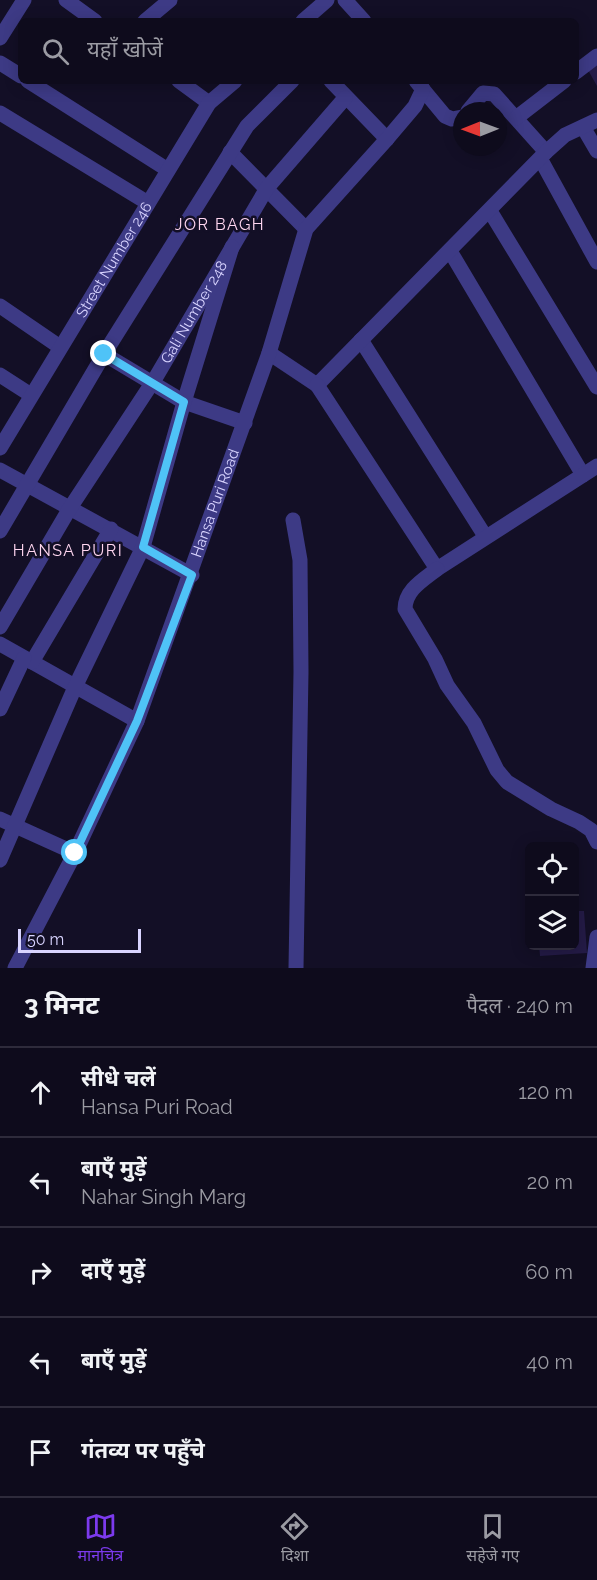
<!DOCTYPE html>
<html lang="hi">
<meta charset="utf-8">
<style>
body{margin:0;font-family:Raleway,"Noto Sans Devanagari",sans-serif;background:#171425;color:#f1f3f6}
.controls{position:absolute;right:18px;bottom:18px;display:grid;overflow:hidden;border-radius:9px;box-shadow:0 3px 15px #0003}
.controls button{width:54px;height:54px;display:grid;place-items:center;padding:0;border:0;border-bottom:2px solid #2e2b3b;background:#0e0b1c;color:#f1f3f6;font:30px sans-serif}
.compass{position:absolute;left:453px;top:102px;width:54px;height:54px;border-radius:50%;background:#0e0b1c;box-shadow:0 3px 15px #0003;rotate:269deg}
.scale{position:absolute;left:18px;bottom:15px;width:123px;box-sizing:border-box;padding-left:6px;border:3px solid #d9d4ff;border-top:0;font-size:16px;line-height:21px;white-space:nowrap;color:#d9d4ff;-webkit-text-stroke:4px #130f26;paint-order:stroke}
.stop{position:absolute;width:18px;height:18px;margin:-14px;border:4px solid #4fc3f7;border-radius:50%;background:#fff}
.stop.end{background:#4fc3f7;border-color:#fff;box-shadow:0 2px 6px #0008}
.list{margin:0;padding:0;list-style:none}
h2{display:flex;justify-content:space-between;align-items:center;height:78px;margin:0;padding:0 24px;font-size:26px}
h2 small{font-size:20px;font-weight:400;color:#9b9ba3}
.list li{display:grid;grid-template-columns:39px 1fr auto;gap:18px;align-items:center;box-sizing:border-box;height:90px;padding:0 24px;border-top:2px solid #2e2b3b}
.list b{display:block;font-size:22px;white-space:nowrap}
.list p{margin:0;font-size:20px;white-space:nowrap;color:#9b9ba3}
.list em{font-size:20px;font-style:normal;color:#9b9ba3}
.icon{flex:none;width:33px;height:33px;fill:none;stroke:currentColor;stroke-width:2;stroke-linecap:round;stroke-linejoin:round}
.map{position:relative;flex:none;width:597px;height:968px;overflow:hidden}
.search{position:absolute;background:#0e0b1c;box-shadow:0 3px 15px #0003;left:18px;right:18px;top:18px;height:66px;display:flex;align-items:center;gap:15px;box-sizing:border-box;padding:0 21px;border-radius:9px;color:#9b9ba3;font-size:22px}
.sheet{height:528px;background:#0e0b1c}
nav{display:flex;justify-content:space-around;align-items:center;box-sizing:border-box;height:84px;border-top:2px solid #2e2b3b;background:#0e0b1c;font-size:16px;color:#9b9ba3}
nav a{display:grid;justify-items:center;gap:3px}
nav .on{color:#7c3aed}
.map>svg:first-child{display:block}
</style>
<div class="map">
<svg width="597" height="968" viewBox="0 0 597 968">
<rect width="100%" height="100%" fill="#130f26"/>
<g fill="#241b47">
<polygon points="597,65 597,86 588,70"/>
<polygon points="574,911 584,911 587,953 540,956 539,945 574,945"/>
</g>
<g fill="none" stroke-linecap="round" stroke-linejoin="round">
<g stroke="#3d3a85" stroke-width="15">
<polyline points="66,0 95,21"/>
<polyline points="345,0 364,21"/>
<polyline points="145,21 170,0"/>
<polyline points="303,21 327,0"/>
<polyline points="0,38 24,0"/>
<polyline points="0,63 21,76"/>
<polyline points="576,72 597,56"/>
<polyline points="28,81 168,170"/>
<polyline points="179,81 209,103"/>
<polyline points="331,81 387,139"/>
<polyline points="416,81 445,116 452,119 462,117"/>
<polyline points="468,111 483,93 494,94 546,152"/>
<polyline points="0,113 148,203"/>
<polyline points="516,118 564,81"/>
<polyline points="583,127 597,151"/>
<polyline points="230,152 306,229"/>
<polyline points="541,160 597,262"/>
<polyline points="490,211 597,387"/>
<polyline points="450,251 583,475"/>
<polyline points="0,306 60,347"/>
<polyline points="361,340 485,536"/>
<polyline points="269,353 317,385 546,152 565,135 597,120"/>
<polyline points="104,354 184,402 245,423"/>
<polyline points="0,375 31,395"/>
<polyline points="317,385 437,569 597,466"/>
<path id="s1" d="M0 448 209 103 235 81"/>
<polyline points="0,470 192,575"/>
<polyline points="293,520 300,560 301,672 296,968"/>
<polyline points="0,531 104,354 247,126 292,81"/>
<path d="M437 569C423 580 405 590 405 609L435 659 447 685 474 723 497 770 507 782 551 809 579 822 591 830 597 842"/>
<path id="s2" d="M0 627 70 508 156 377 267 188 345 98"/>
<polyline points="0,644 137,721"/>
<polyline points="32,662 111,529"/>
<polyline points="0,709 24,658"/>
<polyline points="0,819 75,853"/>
<polyline points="0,860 75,687 143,547 184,402 232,247"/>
<path id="s3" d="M15 968 75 853 137 721 269 353 306 229 387 139 415 106 423 89"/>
<polyline points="593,968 597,937"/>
</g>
</g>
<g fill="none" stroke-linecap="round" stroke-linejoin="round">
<polyline stroke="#4fc3f7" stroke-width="8" points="75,853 137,721 192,575 143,547 184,402 104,354"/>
</g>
<g text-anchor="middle" stroke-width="5" stroke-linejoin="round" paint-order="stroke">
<g font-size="15" fill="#d9d4ff" stroke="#130f26">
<text dy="5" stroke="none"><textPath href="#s1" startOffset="220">Street Number 246</textPath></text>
<text dy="5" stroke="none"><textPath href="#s2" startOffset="370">Gali Number 248</textPath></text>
<text dy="5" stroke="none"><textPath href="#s3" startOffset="507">Hansa Puri Road</textPath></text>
</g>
<g font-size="16" letter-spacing="1.5" fill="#ffd6f0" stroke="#130f26">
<text x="220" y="230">JOR BAGH</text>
<text x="68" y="556">HANSA PURI</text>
</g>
</g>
</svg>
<div class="controls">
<button><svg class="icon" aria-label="locate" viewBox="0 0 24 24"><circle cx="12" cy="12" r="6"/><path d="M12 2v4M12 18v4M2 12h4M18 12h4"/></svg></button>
<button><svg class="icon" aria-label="layers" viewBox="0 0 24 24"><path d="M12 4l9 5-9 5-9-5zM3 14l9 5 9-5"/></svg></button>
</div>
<svg class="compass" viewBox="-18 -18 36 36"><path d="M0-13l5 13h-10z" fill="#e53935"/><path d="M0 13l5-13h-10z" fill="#9b9ba3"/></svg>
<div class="scale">50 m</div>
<div class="stop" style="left:75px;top:853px"></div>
<div class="stop end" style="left:104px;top:354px"></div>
<div class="search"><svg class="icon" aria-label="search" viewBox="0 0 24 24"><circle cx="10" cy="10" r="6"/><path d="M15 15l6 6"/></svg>यहाँ खोजें</div>
</div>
<section class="sheet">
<h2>3 मिनट<small>पैदल · 240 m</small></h2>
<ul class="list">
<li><svg class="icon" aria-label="ahead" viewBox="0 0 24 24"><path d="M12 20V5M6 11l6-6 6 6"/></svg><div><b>सीधे चलें</b><p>Hansa Puri Road</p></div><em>120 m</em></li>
<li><svg class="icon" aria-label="left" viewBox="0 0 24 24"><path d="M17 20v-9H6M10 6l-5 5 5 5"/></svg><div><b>बाएँ मुड़ें</b><p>Nahar Singh Marg</p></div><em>20 m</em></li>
<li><svg class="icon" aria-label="right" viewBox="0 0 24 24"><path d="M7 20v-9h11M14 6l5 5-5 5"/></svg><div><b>दाएँ मुड़ें</b></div><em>60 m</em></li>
<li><svg class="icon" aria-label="left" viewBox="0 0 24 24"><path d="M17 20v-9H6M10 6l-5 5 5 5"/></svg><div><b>बाएँ मुड़ें</b></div><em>40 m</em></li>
<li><svg class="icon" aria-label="arrive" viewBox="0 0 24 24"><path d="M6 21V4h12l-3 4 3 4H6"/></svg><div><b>गंतव्य पर पहुँचे</b></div></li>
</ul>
</section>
<nav>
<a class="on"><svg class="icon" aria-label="map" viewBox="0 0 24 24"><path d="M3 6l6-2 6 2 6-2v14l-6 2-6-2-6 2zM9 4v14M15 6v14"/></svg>मानचित्र</a>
<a><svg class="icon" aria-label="directions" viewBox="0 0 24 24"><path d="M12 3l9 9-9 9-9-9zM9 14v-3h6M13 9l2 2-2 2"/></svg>दिशा</a>
<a><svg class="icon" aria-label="saved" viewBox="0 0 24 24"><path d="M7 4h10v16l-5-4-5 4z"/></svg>सहेजे गए</a>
</nav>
